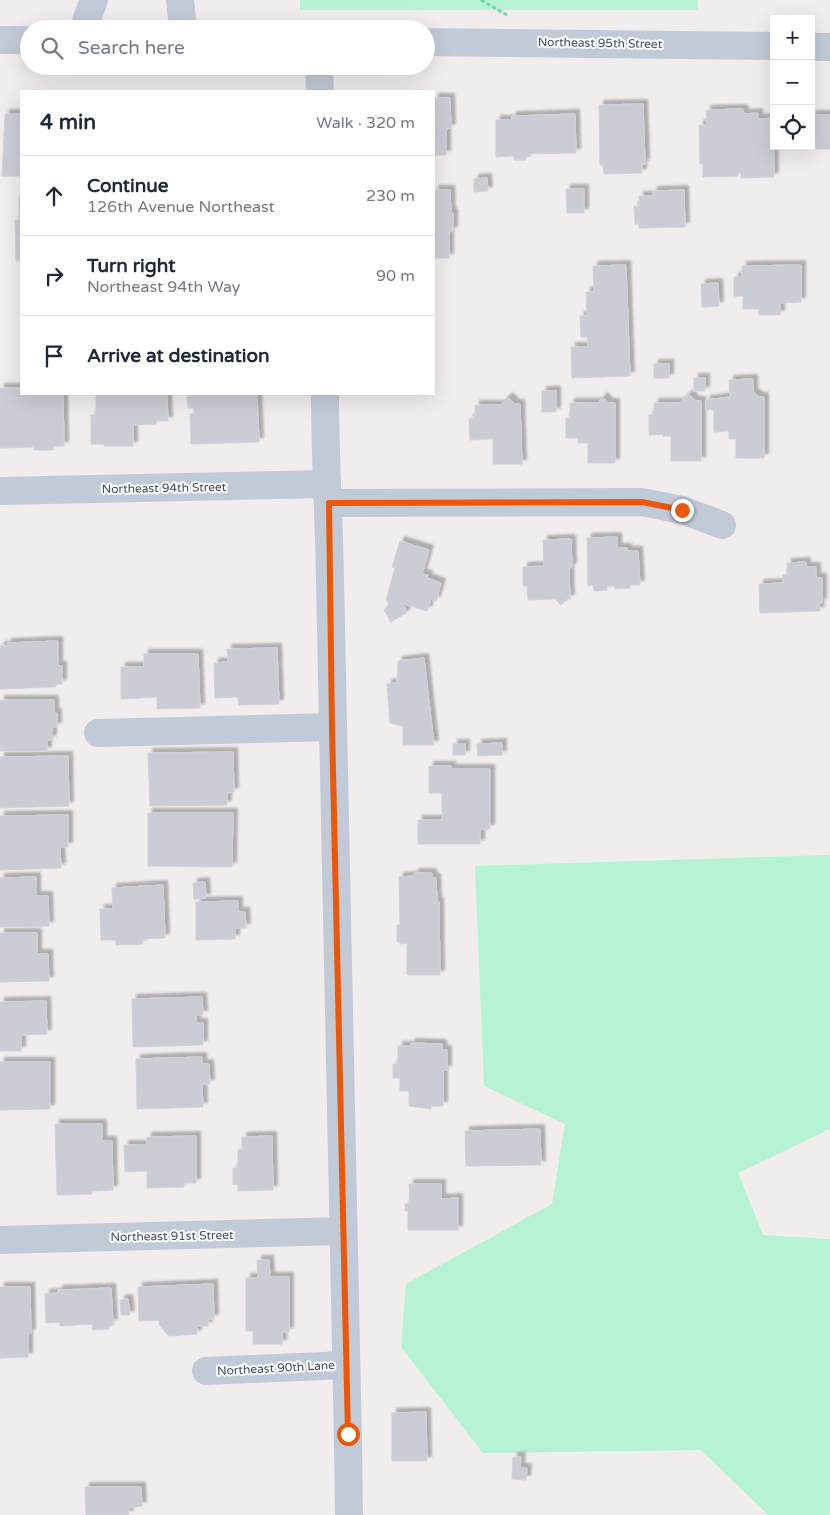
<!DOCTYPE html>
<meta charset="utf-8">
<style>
body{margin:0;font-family:"Varela Round",sans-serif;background:#f2f2f3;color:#1f2937}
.controls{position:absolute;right:15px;top:15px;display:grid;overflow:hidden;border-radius:0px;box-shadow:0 5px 20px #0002}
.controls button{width:45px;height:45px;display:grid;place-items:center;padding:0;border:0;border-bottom:1px solid #e0e1e3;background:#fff;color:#1f2937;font:25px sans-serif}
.stop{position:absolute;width:15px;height:15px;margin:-11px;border:4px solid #ea580c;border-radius:50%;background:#fff}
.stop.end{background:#ea580c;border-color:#fff;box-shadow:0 1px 5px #0008}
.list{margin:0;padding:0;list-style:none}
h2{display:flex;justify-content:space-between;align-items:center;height:65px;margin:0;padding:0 20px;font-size:21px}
h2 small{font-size:16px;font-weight:400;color:#747a83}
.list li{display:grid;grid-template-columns:32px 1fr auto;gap:15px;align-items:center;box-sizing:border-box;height:80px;padding:0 20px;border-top:1px solid #e0e1e3}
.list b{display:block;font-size:19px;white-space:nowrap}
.list p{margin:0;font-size:16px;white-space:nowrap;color:#747a83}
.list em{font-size:16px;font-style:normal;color:#747a83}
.icon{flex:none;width:28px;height:28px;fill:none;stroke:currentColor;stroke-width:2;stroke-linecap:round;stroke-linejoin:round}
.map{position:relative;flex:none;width:830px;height:1515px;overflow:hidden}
.search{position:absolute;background:#fff;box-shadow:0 5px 20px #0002;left:20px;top:20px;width:415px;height:55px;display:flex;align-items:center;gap:12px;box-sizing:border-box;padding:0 18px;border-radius:28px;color:#747a83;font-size:19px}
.panel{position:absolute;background:#fff;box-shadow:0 5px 20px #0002;left:20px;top:90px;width:415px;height:305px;border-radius:0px}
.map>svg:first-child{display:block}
</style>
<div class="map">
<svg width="830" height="1515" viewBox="0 0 830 1515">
<defs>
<filter id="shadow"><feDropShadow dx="4.5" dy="-4.5" stdDeviation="1" flood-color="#0004"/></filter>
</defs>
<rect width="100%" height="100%" fill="#f0edec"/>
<g fill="#b5f3d4">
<rect x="300" y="0" width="398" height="10"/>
<polygon points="830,855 830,1129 738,1173 763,1235 830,1239 830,1515 768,1515 701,1450 483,1453 401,1347 406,1284 552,1204 565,1124 484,1086 475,866"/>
</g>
<g fill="#cbcdd5" stroke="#d0d1d9" filter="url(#shadow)">
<polygon points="434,98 450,98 451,128 446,129 446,155 434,155"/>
<polygon points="643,104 645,164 642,164 642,173 604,174 603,165 600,165 599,105"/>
<polygon points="743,109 744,114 758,113 758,119 773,118 774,177 741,178 741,173 738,173 738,176 703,177 703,164 700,164 699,125 707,125 706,110"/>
<polygon points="5,114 21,114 21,176 2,176"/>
<polygon points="575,114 576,153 526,154 526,160 514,160 514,156 496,157 496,120 512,120 512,116"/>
<polygon points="811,115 830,115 830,149 795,149 795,146 811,146"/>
<polygon points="487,178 488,191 474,192 474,179"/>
<polygon points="566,189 584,189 584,213 567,213"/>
<polygon points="434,190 450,190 451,213 453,213 453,231 449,232 449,258 434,258"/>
<polygon points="684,190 685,227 639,228 639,224 635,224 634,206 640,206 639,196 653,196 653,191"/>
<polygon points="19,195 21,195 21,261 16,261 15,220 19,220"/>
<polygon points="626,265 630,376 572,378 571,347 588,347 587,337 581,337 580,316 587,316 586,292 594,292 593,266"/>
<polygon points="801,265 801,302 780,303 780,315 759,315 759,309 743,309 743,296 734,296 734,277 742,277 742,266"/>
<polygon points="718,283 719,306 702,307 701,284"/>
<rect x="654" y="364" width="15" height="14"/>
<rect x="694" y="378" width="11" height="13"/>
<polygon points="753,379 753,392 759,397 764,397 764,458 736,458 736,439 729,439 729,431 714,432 714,410 706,410 706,400 730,397 729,380"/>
<polygon points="0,388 21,388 21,394 63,394 64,446 53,446 53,450 34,450 34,447 0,448"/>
<rect x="542" y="391" width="14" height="21"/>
<polygon points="96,394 167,394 168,421 156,421 156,424 133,425 133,446 104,446 104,444 91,444 91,415 96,415"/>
<polygon points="194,394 257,394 259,442 191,444 190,414 194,414 194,408 188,408 187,396 194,396"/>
<polygon points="689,394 695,401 701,401 701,461 671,461 671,436 663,436 663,434 649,435 649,415 654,415 654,403 679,403"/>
<polygon points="508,397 515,404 520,404 522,464 493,464 493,439 470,440 469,419 475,418 475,405 500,405"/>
<polygon points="603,397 609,403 615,403 615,463 588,463 588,443 578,443 578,438 566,438 566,418 570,418 570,403 597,403"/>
<polygon points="617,537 617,548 627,548 627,551 638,551 640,585 630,585 630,588 615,589 615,586 607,586 607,590 594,591 593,585 588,586 587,538"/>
<polygon points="571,539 572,567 569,569 570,599 567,599 561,605 555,599 528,600 527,586 523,586 523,567 544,566 543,540"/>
<polygon points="400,541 429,550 422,574 428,575 427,578 441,583 436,601 431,599 427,611 404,604 406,613 391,622 384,610 389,604 386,600 395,568 392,567"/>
<polygon points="806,562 806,567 816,567 816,578 822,578 822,603 819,603 820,611 760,613 759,584 783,583 783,575 787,575 787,563"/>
<polygon points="58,641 58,666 62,666 62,684 56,684 56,687 0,689 0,646 8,646 7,643"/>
<polygon points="277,648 279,704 239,705 238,697 215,698 214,663 228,662 227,649"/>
<polygon points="144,654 198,654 200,708 157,709 157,697 121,699 121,667 144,667"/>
<polygon points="424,658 434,745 403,745 403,726 390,723 387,684 397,683 398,661"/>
<polygon points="0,700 54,700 54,713 57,713 57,727 52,727 52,740 47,740 47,751 0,751"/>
<polygon points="502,743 502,755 478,756 477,744"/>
<rect x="453" y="744" width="12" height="11"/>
<polygon points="233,752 234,792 227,793 227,805 150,806 148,753"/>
<polygon points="68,756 69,806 0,808 0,757"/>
<polygon points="429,766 451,766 451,769 490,769 490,829 480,829 480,844 418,844 418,820 442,820 442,793 429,793"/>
<polygon points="148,813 233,813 232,867 148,866"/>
<polygon points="68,815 68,847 60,847 61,868 0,870 0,816"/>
<polygon points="414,873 432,873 432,878 436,878 437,902 439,902 440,975 407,975 407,943 400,944 400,942 397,942 397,925 400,925 399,877 415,876"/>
<polygon points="36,877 36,896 48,896 49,926 0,927 0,878"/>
<polygon points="205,882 206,898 194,899 193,883"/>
<polygon points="163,885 165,938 142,939 143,944 116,945 116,940 101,940 100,909 113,909 112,888"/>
<polygon points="238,901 238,912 245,912 246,928 235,928 235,939 196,940 196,902"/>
<polygon points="0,933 37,933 37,954 48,954 49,981 0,982"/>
<polygon points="202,997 203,1015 196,1015 196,1023 203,1023 203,1045 133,1047 132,999"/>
<polygon points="46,1001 47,1034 21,1035 21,1051 0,1051 0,1002"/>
<polygon points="411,1043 442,1044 442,1050 447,1050 447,1070 443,1070 443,1106 431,1106 431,1109 409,1106 409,1091 400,1091 400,1078 393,1078 393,1064 398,1064 398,1046 411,1046"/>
<polygon points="202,1057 202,1064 209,1064 210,1084 202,1084 203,1107 137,1109 136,1059"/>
<polygon points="0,1062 50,1062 50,1109 0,1110"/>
<polygon points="55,1124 102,1124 102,1141 112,1141 113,1190 92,1191 92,1194 57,1195"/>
<polygon points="540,1129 541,1165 466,1166 465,1131"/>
<polygon points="196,1136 196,1183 184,1183 184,1187 147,1188 147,1171 125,1172 124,1145 147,1145 147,1137"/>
<polygon points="272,1136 273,1190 238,1191 238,1184 233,1185 233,1168 238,1168 238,1150 242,1149 242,1137"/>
<polygon points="409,1184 441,1184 441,1199 458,1198 458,1230 408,1230 408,1211 405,1211 405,1204 410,1204"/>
<polygon points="257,1260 269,1260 270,1277 289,1277 289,1332 282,1332 282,1344 253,1344 253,1331 246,1331 246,1278 258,1278"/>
<polygon points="213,1284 214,1319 208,1319 208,1326 197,1326 197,1334 169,1336 160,1326 159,1320 139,1321 138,1287"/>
<polygon points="0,1287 30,1287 31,1333 28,1333 28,1357 0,1358"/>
<polygon points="111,1288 113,1324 108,1324 109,1329 92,1330 93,1324 60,1326 60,1322 46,1323 45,1294 58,1293 58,1290"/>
<polygon points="128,1299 130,1315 121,1315 120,1300"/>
<polygon points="426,1412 427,1461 392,1461 392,1413"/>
<polygon points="513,1457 521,1457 520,1468 527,1468 526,1480 512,1479"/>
<polygon points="85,1487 141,1487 142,1506 128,1508 129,1515 86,1515"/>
</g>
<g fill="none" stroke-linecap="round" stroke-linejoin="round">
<polyline stroke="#69d5ad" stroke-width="3" stroke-dasharray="4 2.5" stroke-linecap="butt" points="481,0 507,15"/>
<g stroke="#c1cad6" stroke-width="28">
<polyline points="180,0 183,29"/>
<polyline points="83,29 94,0"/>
<polyline points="0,40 29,40"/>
<polyline points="426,42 774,46"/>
<polyline points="811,47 830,47"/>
<polyline points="319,66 320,91"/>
<path d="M325 394C325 456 329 518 330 580 335 891 345 1203 349 1515"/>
<polyline points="0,491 327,484"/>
<polyline points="329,503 642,502 682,510 722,525"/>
<polyline points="98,733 332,727"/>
<polyline points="0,1240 343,1231"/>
<polyline points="206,1371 346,1365"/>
</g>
</g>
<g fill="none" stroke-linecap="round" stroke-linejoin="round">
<polyline stroke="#ea580c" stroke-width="6" points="348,1434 332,727 329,503 642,502 682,510"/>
</g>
<g text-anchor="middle" stroke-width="4" stroke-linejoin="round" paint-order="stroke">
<g font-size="12" fill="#434d5c" stroke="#fff">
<text transform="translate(600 43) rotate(1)" y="4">Northeast 95th Street</text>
<text transform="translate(164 488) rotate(-1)" y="4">Northeast 94th Street</text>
<text transform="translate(172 1236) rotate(-1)" y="4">Northeast 91st Street</text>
<text transform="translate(276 1368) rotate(-3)" y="4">Northeast 90th Lane</text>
</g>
</g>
</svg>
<div class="controls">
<button>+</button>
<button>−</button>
<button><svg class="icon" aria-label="locate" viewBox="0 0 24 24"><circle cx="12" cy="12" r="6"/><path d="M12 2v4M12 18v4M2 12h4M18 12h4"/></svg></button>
</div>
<div class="stop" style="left:348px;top:1434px"></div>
<div class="stop end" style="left:682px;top:510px"></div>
<div class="search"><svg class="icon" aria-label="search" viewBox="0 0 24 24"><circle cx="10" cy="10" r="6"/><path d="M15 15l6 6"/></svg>Search here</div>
<section class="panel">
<h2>4 min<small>Walk · 320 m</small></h2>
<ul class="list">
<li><svg class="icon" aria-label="ahead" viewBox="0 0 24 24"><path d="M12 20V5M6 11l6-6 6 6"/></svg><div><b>Continue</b><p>126th Avenue Northeast</p></div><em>230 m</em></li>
<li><svg class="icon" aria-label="right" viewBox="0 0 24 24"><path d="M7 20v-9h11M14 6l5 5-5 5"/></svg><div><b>Turn right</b><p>Northeast 94th Way</p></div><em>90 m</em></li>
<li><svg class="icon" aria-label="arrive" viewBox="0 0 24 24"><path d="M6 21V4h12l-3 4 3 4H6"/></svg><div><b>Arrive at destination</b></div></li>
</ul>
</section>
</div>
